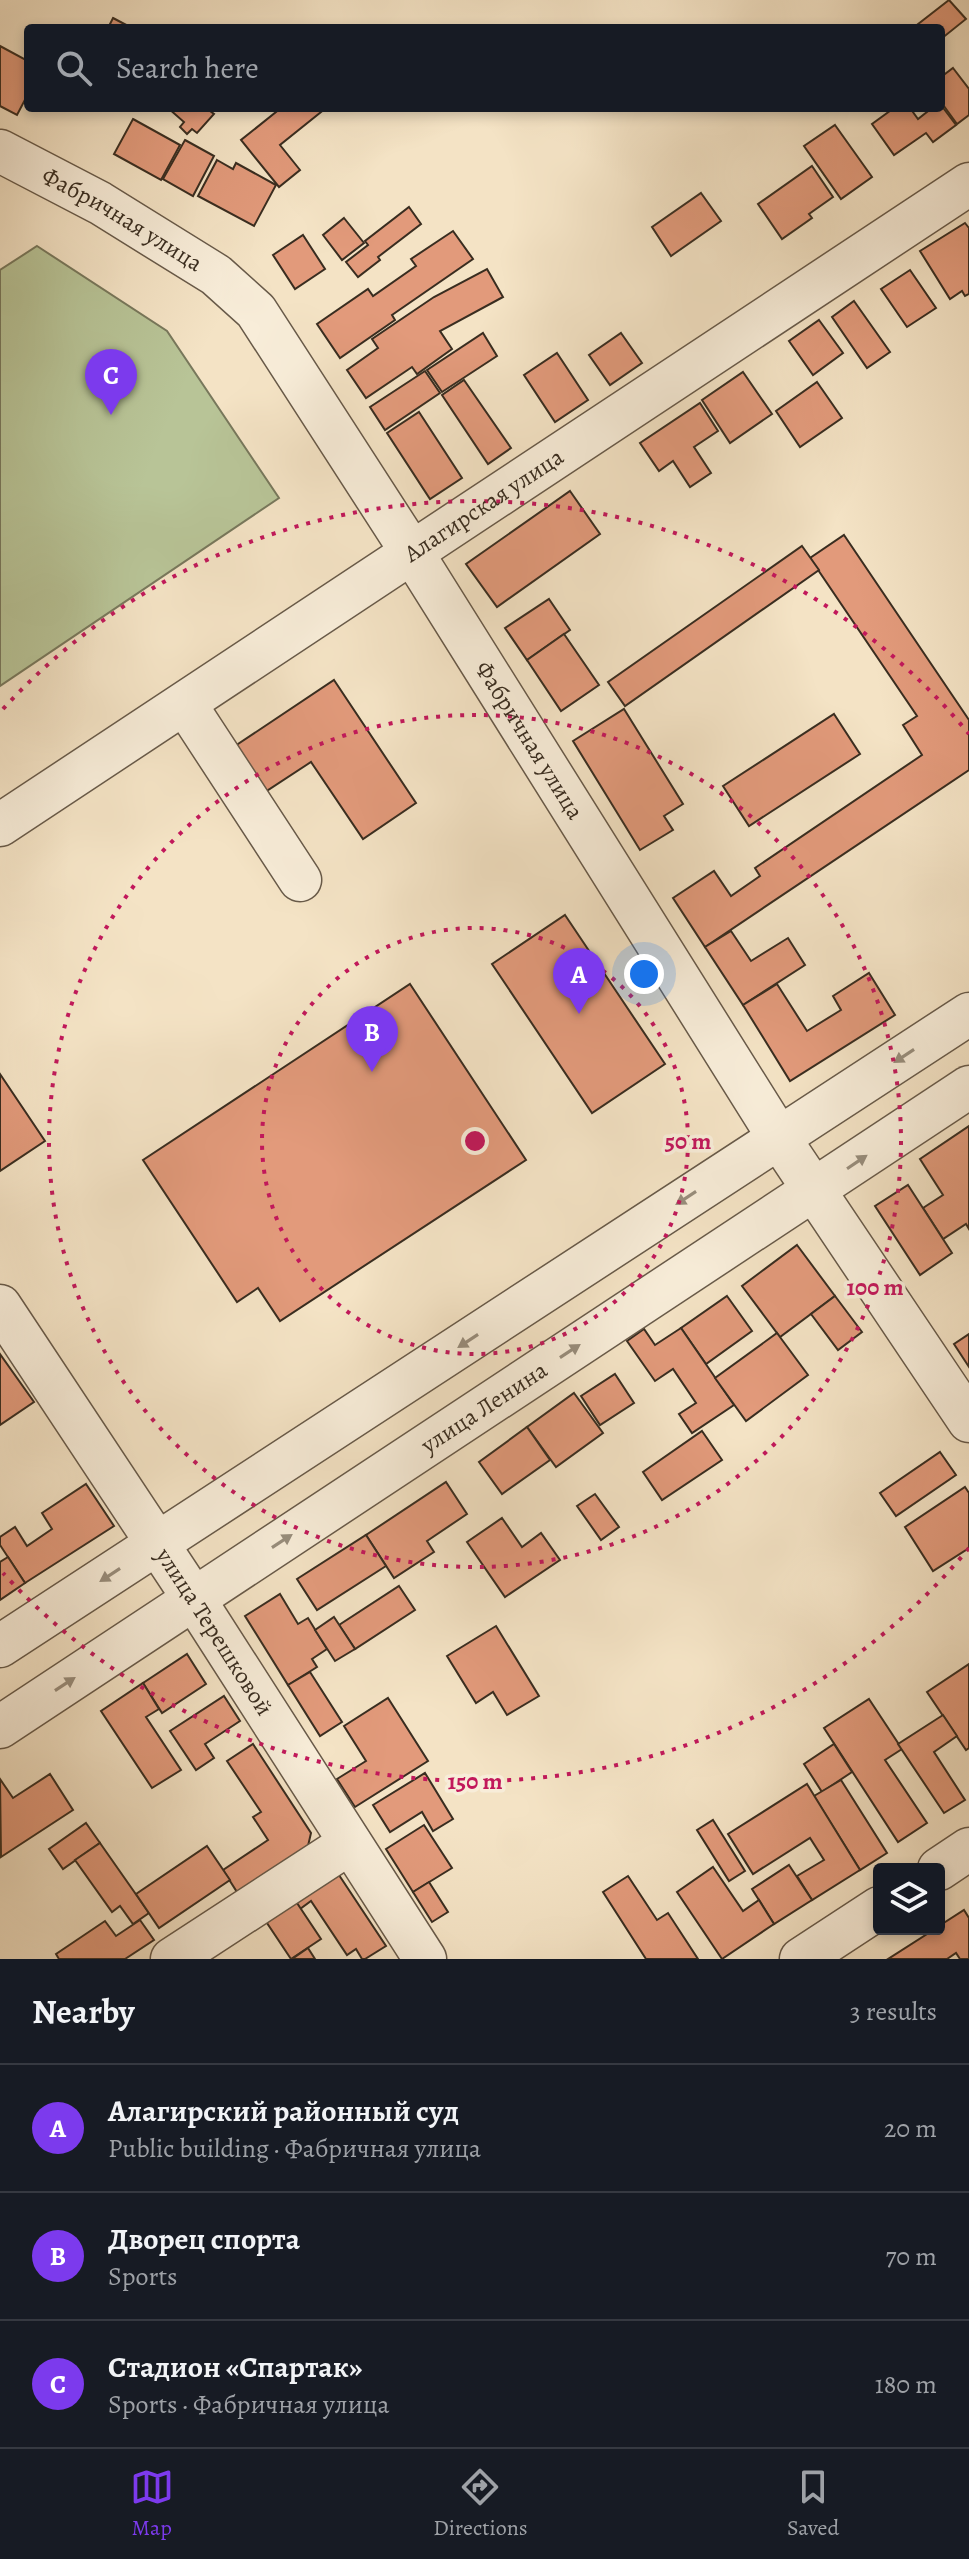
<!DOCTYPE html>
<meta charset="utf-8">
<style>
body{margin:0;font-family:Alegreya,serif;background:#242831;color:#f1f3f6}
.controls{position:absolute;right:24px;bottom:24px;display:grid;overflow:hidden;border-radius:8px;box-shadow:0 4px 12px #0003}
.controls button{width:72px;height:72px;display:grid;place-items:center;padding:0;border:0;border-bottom:2px solid #363941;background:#171b24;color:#f1f3f6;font:40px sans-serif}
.you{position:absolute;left:644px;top:974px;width:28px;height:28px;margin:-20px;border:6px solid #fff;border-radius:50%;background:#1a73e8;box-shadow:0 0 0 12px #1a73e833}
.badge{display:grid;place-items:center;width:52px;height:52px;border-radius:50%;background:#7c3aed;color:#fff;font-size:26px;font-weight:700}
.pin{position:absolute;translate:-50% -66px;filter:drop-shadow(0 2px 4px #0008)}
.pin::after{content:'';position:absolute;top:42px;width:28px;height:24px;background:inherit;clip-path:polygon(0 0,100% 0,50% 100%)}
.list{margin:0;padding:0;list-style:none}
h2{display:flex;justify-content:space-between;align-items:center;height:104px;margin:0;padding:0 32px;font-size:34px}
h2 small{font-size:26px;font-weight:400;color:#9ea1a6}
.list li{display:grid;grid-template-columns:52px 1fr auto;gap:24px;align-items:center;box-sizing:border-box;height:128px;padding:0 32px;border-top:2px solid #363941}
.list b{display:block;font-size:30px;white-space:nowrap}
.list p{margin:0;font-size:26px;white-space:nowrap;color:#9ea1a6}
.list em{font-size:26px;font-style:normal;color:#9ea1a6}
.icon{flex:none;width:44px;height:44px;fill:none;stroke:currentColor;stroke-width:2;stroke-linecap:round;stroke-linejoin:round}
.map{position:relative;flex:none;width:969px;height:1959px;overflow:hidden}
.search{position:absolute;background:#171b24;box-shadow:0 4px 12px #0003;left:24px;right:24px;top:24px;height:88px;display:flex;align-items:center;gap:20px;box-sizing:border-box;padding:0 28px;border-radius:8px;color:#9ea1a6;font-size:30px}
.sheet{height:488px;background:#171b24}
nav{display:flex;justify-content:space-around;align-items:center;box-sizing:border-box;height:112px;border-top:2px solid #363941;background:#171b24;font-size:22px;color:#9ea1a6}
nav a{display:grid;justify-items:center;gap:4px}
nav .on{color:#7c3aed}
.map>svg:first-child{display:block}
</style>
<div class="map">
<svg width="969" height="1959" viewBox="0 0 969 1959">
<rect width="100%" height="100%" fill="#f4e3c5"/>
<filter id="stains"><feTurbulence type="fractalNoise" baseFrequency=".0025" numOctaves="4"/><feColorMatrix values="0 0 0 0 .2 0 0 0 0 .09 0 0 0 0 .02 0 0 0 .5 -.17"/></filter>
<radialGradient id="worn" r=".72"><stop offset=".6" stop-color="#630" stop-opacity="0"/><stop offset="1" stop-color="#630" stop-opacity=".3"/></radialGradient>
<polygon fill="#b8c497" stroke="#78785c" stroke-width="2" points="37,246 167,331 279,498 0,686 0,270"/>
<g fill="#e29a7b" stroke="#392d20" stroke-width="2">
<polygon points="949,0 966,19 941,39 941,28 913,28"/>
<polygon points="113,18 132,28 108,28"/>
<polygon points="0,46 28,61 28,94 17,115 0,106"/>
<polygon points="953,68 969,89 969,115 957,124 941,102 941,77"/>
<polygon points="941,105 956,125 933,142 926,133 894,155 872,124 894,108 910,108 918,119 932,108 941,108"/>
<polygon points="168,108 206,108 214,114 197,133 192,129 187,134 180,127 184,122"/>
<polygon points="281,108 326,108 280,145 300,170 279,187 241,140"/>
<polygon points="133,119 180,145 161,180 114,154"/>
<polygon points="835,125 872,177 841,199 804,146"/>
<polygon points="185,140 214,156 193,196 163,179"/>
<polygon points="217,160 233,169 236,163 276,185 254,226 198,196"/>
<polygon points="812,166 833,197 809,214 812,218 782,239 758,204"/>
<polygon points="701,193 721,221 671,256 652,227"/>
<polygon points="409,207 421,224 378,257 380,260 358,277 346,262 368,245 365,241"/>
<polygon points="344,218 364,243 342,260 323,235"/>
<polygon points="965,223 969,228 969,294 965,296 962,291 950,299 920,251"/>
<polygon points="453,231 473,259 392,315 395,320 340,358 317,324 368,289 373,296 416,266 411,259"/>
<polygon points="303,235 325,269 295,289 273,255"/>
<polygon points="487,269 503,297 440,331 452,349 417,374 412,367 366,398 347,370 378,348 372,339 434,297"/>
<polygon points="910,270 936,308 907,327 881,289"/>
<polygon points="854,301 890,352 867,368 832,317"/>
<polygon points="819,320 843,353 813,375 789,341"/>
<polygon points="483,333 497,356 442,392 427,370"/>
<polygon points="621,333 642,363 610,385 589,355"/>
<polygon points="557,353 588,400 555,422 524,375"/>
<polygon points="425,371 440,393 385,430 370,407"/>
<polygon points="743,372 772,414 730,443 702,400"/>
<polygon points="464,380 511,448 488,464 442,395"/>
<polygon points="817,382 842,418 800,447 776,411"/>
<polygon points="700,403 718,431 694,447 711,473 690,487 673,461 659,471 640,443"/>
<polygon points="419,412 462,478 430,499 387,433"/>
<polygon points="570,491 600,534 497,607 466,564"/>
<polygon points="844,535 969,720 969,770 705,947 673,898 714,871 731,896 760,876 755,868 922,755 903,725 917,716 810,558"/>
<polygon points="802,546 819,570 625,706 608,682"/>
<polygon points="549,599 570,630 527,660 505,628"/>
<polygon points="564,634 599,685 561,711 527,660"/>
<polygon points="334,680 416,803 363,839 311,762 265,792 235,746"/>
<polygon points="624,709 683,804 664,816 673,830 640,850 573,741"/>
<polygon points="834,714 860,754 749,826 723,786"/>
<polygon points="565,915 665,1064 592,1113 492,964"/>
<polygon points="731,931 751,961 788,938 805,965 743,1005 705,947"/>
<polygon points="869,973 895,1015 790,1081 743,1005 777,984 807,1031 841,1010 833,996"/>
<polygon points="410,984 526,1160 280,1321 258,1288 237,1302 143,1160"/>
<polygon points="0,1074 45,1141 0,1171"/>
<polygon points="969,1126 969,1229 966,1224 943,1239 923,1208 943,1195 920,1159"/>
<polygon points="908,1185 952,1253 920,1275 875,1206"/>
<polygon points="797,1245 835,1296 780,1337 742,1286"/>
<polygon points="727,1296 752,1331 706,1364 681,1328"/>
<polygon points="835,1296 862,1332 838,1350 811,1314"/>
<polygon points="681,1328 734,1405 692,1433 679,1414 696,1403 673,1369 655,1381 627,1341 644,1329 655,1345"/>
<polygon points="777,1333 808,1375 746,1421 715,1378"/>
<polygon points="969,1334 969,1367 954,1344"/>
<polygon points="0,1354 34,1402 0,1425"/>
<polygon points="615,1374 634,1403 600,1425 581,1396"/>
<polygon points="574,1393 603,1433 556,1467 527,1427"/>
<polygon points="527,1427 550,1460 502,1494 479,1462"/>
<polygon points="702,1431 722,1460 662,1500 643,1472"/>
<polygon points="940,1452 956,1475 896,1516 880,1493"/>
<polygon points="446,1482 467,1514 427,1541 434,1552 394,1578 366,1535"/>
<polygon points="86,1484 114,1526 25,1583 0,1545 0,1537 15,1527 27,1546 52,1529 42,1513"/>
<polygon points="965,1487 969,1493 969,1548 933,1571 905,1527"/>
<polygon points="595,1494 619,1527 601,1540 577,1506"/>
<polygon points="502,1518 522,1547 541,1533 560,1560 505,1597 467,1542"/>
<polygon points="366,1535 386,1566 317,1610 297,1579"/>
<polygon points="8,1557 25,1583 0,1600 0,1562"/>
<polygon points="399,1586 415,1610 355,1649 339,1625"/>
<polygon points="280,1594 298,1624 308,1618 327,1649 312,1659 317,1667 288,1685 245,1616"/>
<polygon points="334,1617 355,1649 335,1661 315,1630"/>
<polygon points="496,1626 539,1696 507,1715 493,1692 476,1703 447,1656"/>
<polygon points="187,1654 206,1684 162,1713 143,1683"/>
<polygon points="969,1664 969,1748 966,1750 927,1692"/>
<polygon points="310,1672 342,1722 320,1736 288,1685"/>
<polygon points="143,1683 159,1709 146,1717 181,1770 152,1788 101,1711"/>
<polygon points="224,1696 240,1721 205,1744 214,1758 196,1770 170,1731"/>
<polygon points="388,1698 428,1761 355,1807 337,1779 366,1761 344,1726"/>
<polygon points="869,1699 902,1749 885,1760 927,1823 898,1842 824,1728"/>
<polygon points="943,1715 957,1736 934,1752 965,1800 944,1813 898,1744"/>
<polygon points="253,1744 311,1833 308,1846 237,1892 223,1870 268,1840 253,1817 261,1812 227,1761"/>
<polygon points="834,1744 852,1772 822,1792 804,1764"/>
<polygon points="425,1773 453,1819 433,1831 422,1812 390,1832 373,1805"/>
<polygon points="50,1774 73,1810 1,1857 0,1779 13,1798"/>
<polygon points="841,1780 887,1853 860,1870 814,1796"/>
<polygon points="807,1784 860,1870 812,1900 797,1876 824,1860 810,1838 753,1874 728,1834"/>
<polygon points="713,1820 745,1871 729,1881 697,1830"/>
<polygon points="86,1823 100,1843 63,1869 49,1849"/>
<polygon points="424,1825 452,1868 413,1892 386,1849"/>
<polygon points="100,1843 149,1913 133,1924 120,1906 112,1912 75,1860"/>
<polygon points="207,1846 230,1880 159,1928 136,1894"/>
<polygon points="789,1865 812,1900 774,1924 752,1889"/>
<polygon points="333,1866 386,1946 365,1959 362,1959 356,1949 347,1955 311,1901 300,1909 291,1894"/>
<polygon points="713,1867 743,1911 759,1900 774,1924 722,1959 677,1892"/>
<polygon points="628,1876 657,1920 668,1913 698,1959 646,1959 603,1892"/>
<polygon points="429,1882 448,1912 432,1922 413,1892"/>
<polygon points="291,1894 321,1939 291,1959 261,1914"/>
<polygon points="964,1910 969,1918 969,1959 960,1959 956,1953 947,1959 888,1959 935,1929 939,1929 939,1926"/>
<polygon points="140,1920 154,1940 125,1959 59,1959 56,1954 105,1921 116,1936"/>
<polygon points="308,1948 315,1959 292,1959"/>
</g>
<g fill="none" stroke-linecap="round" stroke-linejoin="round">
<defs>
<g id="minor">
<path id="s1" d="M0 151 100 203 216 275 256 311 413 554 779 1138 969 1421"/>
<polyline points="185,704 300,880"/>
<path id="s2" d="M0 825 969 184"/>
<path id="s3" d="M0 1306 194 1599 425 1959"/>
<polyline points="0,1646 969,1014"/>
<path id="s4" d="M0 1727 969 1087"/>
<polyline points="939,1869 969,1849"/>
<polyline points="172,1959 350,1843"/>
<polyline points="801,1959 879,1908"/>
</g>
</defs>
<use href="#minor" stroke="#685a49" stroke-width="45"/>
<use href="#minor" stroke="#f8edd9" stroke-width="42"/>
</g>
<defs><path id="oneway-solid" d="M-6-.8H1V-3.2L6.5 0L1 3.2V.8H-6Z" transform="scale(2)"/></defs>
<g fill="#988d7c">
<use href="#oneway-solid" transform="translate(904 1056) rotate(147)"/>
<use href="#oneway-solid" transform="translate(857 1162) rotate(-34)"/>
<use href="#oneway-solid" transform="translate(686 1198) rotate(147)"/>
<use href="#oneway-solid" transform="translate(468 1341) rotate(147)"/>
<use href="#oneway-solid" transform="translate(570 1351) rotate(-33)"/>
<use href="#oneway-solid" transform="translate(282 1541) rotate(-33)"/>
<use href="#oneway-solid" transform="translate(110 1575) rotate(147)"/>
<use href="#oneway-solid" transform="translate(65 1684) rotate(-33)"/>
</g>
<g fill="none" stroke="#c2185b" stroke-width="4" stroke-dasharray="4 8">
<circle cx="475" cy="1141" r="213"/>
<circle cx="475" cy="1141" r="426"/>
<path d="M969 1548A640 640 0 0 1 3 1573M3 709A640 640 0 0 1 969 734"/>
</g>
<g text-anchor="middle" stroke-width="7" stroke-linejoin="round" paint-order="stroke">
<g font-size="24" fill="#392d20" stroke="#f8edd9">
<text dy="8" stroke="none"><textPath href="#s1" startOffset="140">Фабричная улица</textPath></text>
<text dy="8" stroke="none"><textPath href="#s2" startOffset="580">Алагирская улица</textPath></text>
<text dy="8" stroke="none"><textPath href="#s1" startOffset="812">Фабричная улица</textPath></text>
<text dy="8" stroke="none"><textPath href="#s4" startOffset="580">улица Ленина</textPath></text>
<text dy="8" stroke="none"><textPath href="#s3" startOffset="390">улица Терешковой</textPath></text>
</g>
</g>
<circle cx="475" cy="1141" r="12" fill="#c2185b" stroke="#f8edd9" stroke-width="4"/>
<g font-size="24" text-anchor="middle" font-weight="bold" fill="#c2185b" stroke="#f8edd9" stroke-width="7" stroke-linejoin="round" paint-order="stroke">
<text x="688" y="1149">50 m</text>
<text x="875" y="1295">100 m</text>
<text x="475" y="1789">150 m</text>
</g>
<rect width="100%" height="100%" filter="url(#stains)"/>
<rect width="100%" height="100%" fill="url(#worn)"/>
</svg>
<div class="controls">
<button><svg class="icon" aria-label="layers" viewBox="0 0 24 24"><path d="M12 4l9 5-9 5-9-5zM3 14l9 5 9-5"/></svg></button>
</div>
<div class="you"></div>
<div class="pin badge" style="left:579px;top:1014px">A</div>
<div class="pin badge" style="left:372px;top:1072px">B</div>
<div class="pin badge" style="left:111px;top:415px">C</div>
<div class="search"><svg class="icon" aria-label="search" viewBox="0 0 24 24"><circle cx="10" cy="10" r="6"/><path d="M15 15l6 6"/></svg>Search here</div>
</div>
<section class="sheet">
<h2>Nearby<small>3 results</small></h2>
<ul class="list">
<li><span class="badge">A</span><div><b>Алагирский районный суд</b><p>Public building · Фабричная улица</p></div><em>20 m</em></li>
<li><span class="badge">B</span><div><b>Дворец спорта</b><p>Sports</p></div><em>70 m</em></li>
<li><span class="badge">C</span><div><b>Стадион «Спартак»</b><p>Sports · Фабричная улица</p></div><em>180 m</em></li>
</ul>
</section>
<nav>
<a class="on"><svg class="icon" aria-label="map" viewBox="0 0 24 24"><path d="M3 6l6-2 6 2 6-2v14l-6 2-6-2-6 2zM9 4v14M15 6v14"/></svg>Map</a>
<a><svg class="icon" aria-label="directions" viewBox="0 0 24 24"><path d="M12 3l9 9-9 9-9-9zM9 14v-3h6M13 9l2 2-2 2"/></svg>Directions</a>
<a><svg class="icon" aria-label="saved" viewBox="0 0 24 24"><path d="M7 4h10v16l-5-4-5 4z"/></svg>Saved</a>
</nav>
